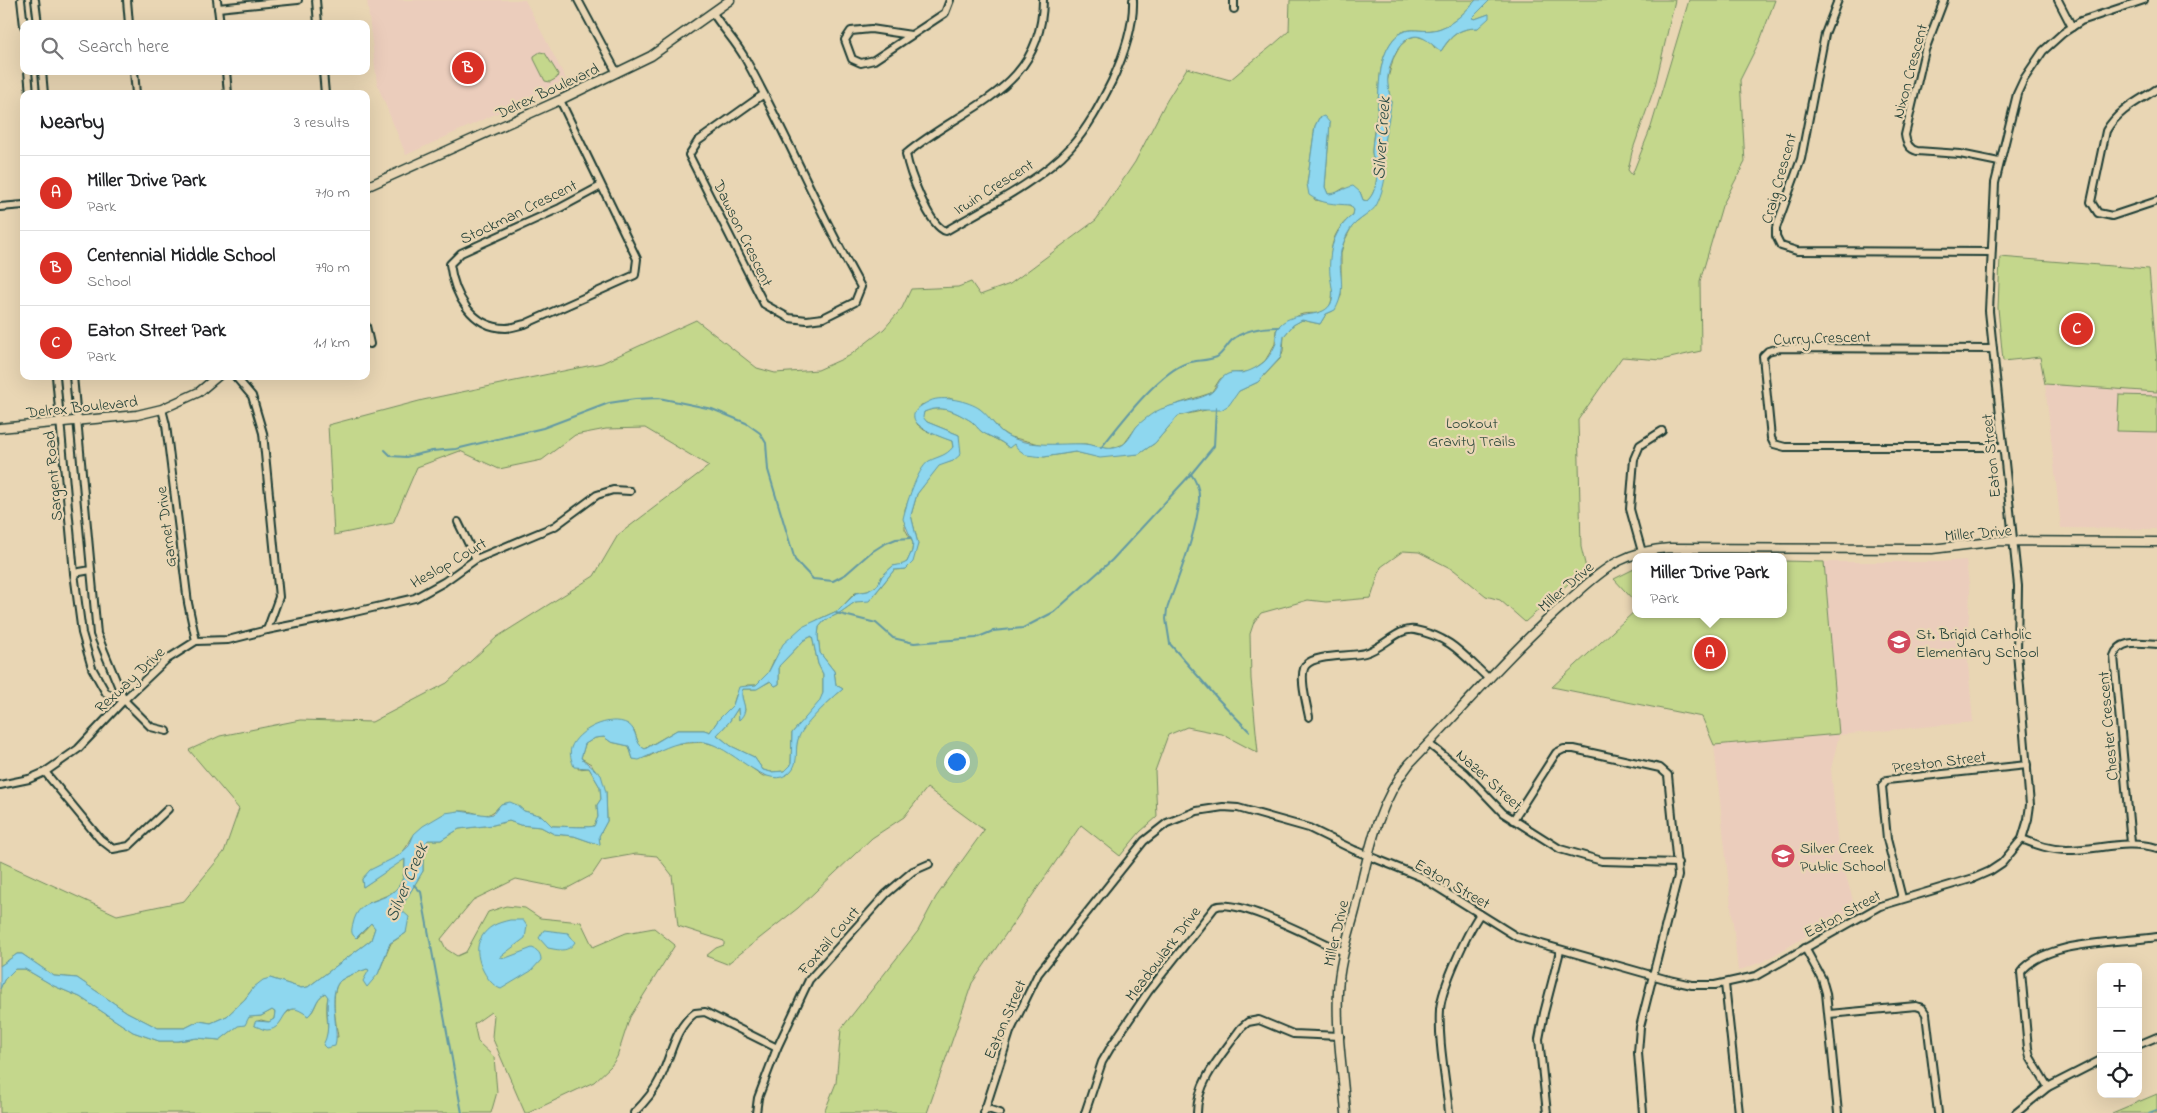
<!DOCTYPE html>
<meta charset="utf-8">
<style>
body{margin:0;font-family:"Indie Flower",sans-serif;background:#f6f6f6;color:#202124}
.controls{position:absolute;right:15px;bottom:15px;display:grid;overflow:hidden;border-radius:10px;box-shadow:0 5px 20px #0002}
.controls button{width:45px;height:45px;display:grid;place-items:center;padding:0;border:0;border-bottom:1px solid #e0e0e0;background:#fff;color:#202124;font:25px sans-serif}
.you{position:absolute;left:956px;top:761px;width:18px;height:18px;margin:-12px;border:4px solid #fff;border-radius:50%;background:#1a73e8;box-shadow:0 0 0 8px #1a73e833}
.badge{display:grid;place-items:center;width:32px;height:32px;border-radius:50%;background:#d93025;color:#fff;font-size:16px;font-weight:700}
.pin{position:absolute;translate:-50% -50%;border:2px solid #fff;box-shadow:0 1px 5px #0006}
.popup{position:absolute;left:1632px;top:553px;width:155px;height:65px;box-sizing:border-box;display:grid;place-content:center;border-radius:10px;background:#fff;filter:drop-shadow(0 1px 4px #0005);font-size:16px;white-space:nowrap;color:#757577}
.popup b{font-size:19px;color:#202124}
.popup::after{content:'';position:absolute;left:50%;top:100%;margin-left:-10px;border:10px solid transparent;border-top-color:#fff}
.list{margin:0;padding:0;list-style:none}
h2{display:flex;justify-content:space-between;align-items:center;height:65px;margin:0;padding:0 20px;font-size:21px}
h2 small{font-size:16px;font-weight:400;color:#757577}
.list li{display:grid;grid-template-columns:32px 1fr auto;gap:15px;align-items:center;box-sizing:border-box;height:75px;padding:0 20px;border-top:1px solid #e0e0e0}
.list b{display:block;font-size:19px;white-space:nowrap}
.list p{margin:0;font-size:16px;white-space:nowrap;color:#757577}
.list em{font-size:16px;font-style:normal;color:#757577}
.icon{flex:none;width:28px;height:28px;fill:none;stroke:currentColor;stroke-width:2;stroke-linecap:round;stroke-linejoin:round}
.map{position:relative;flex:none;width:2157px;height:1113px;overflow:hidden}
.search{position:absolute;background:#fff;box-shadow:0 5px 20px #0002;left:20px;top:20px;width:350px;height:55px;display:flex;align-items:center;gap:12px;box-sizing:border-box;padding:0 18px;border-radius:10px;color:#757577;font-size:19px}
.panel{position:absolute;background:#fff;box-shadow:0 5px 20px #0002;left:20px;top:90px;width:350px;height:290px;border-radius:10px}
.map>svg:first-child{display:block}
</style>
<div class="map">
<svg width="2157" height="1113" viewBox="0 0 2157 1113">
<rect width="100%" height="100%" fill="#e9d6b4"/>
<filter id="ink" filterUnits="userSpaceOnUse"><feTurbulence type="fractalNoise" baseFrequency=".02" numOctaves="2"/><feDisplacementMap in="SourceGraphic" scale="10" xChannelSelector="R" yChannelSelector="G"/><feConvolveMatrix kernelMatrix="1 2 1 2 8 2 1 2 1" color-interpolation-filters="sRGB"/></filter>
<g filter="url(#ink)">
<g fill="#ebcdbc">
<polygon points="367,0 525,0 567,81 406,155 377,84"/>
<polygon points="2045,384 2157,392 2157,529 2061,528"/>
<polygon points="1966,560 1970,592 1967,652 1973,722 1839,735 1831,769 1838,846 1855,908 1764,961 1738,971 1714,745 1839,734 1824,562 1938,562"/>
</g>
<g fill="#c4d78c" stroke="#728a60">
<path d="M1290 0H1476C1466 11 1455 23 1441 28 1420 36 1405 20 1390 44 1377 66 1380 90 1377 114 1375 126 1372 140 1372 152 1372 157 1375 161 1376 166 1378 179 1376 193 1367 201L1363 200 1360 192 1344 188 1334 194H1328L1325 187 1330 123 1319 118 1315 126 1307 184 1315 200 1350 205 1354 210 1353 215C1312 244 1343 290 1328 308 1321 316 1313 312 1303 314 1294 316 1284 325 1276 330L1275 344 1265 361 1257 367 1249 372 1231 373 1220 379 1211 393 1162 409 1138 425 1124 444 1110 449 1086 444 1044 445 1010 437 1002 432 980 409 949 398 921 405 917 424 924 430 952 441 953 448 947 455 939 457 918 476 905 509V529L913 543 912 551 907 562 903 565 893 566 882 576 878 585 868 591 855 593 839 610 817 620 774 660 768 673 756 685H747L736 695 733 705 719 719 710 732 704 730H677L644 749 639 745 634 730C612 719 605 720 584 732L578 769 589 768 600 787 601 799 597 805 598 817 594 826C588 828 561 826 552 826L542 816 524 811 517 805 501 804C485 824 480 810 460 811 455 811 416 832 413 836 408 844 405 851 397 857 383 866 373 866 362 879L363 887 405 858C404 891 396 892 368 903L357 938 371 923 375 928 371 940 308 987 301 988 270 978 254 987 245 999 227 1016 211 1023 199 1021 185 1028H158L127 1012 77 978 54 976 22 954H17L0 966V861L117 915 184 901 224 852 239 809 189 750 220 736 300 720 372 722 447 683 497 637 594 576 618 535 709 466 645 428 606 429 575 435 542 460 499 469 460 451 417 467 393 523 334 535 328 425 423 400 602 363 696 320 757 368 775 373 818 370 849 356 884 329 902 308 911 289 958 287 971 282 980 295 1010 284 1096 220 1135 162 1166 102 1187 68 1230 80C1249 63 1270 49 1289 31Z"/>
<path d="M1490 0H1675L1655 86 1632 152 1628 170 1632 175 1651 127 1689 0H1775L1761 38 1740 80 1745 162 1722 206 1700 281 1701 351 1661 360 1622 357 1578 420 1581 547 1586 568 1525 622 1500 600 1486 596 1454 570 1419 552 1403 551 1381 567 1371 598 1326 602 1308 600 1261 613 1254 622 1250 634 1251 679 1258 753 1222 734 1187 727 1168 735 1155 771 1157 817 1140 832 1120 856 1081 825 972 983 927 1113H824L836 1083 841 1029 918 931 936 897 984 830 927 788 904 817 872 838 798 908 727 964 706 956 716 948 724 945V941L678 926 672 875 657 856 636 854 602 860 592 875 566 889 516 879 473 900 441 939 446 949 457 956 466 952 488 912 506 906 525 908 540 918 581 922 593 947 626 933 654 928 675 945 630 1017 617 1057 611 1066 594 1082 528 1113H525L492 1037 494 1015 491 1012 474 1024 478 1042 494 1057 497 1092 491 1113H0V989L4 980 15 969H25L54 986 80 997 133 1032 159 1041H178L197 1038 220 1040 249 1017 261 1016 272 1010 275 1012 274 1019 269 1022 261 1020 255 1022 279 1023C284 1015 288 1009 298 1008L308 1016C317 1009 314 1000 325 993L328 996C325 1012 329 1022 327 1037H338C336 1023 329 989 341 980 348 975 359 972 367 969L378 974 391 943 406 933 400 909 423 871V848L428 840H441L459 829 493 825 509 821 520 825 541 827 554 834 574 836 600 845 599 836 607 821 606 792 591 764 581 758 585 744 595 738 604 737 611 742 629 746 633 759 648 757 671 744 704 742 722 747 763 776 788 774C799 762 794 752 798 738 802 725 832 698 843 689L836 685 834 671 820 653 818 636 819 627 825 620 838 614 855 602 871 599 894 570 906 569 918 544 911 515 917 494 939 465 953 461 959 435 927 422 922 417 924 412C942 404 956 412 971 421 975 424 978 429 982 432 992 438 1000 440 1009 448L1014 443 1044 457 1075 452 1098 457 1139 454 1155 443 1178 416 1206 410 1239 391 1258 382 1280 359 1283 351 1284 336 1293 325 1302 320 1320 324 1326 314 1333 311 1341 296V253L1344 242 1352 226 1371 211 1385 171 1382 151 1391 102 1387 82 1393 59 1400 46 1409 38 1416 36 1429 40 1435 48 1441 51C1452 35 1459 28 1478 28L1489 14 1475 19 1472 18Z"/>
<polygon points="540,52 545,53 558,74 557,78 550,82 545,81 534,59 534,56"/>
<polygon points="2000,257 2149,269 2157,362 2157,392 2045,384 2040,357 2003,361 1998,308"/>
<polygon points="2119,395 2157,396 2157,432 2117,431"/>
<polygon points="1784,561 1824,562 1839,734 1714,745 1702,717 1552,687 1636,610 1636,614 1784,614"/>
<polygon points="1636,568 1636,603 1614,579"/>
<polygon points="812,636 818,664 823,674 823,693 820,702 792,733 791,765 785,771 771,772 763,770 754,757 731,746 717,735 729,722 738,708 739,720 745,710 741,693 743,689 756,689 771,681 775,686 779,684 779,666 804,640"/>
<polygon points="2157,1094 2157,1113 2112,1113"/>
</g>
<g fill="#8ed7ef" stroke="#6299a4" fill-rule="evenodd">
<path d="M1476 0H1490L1472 18 1475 19 1489 14V18L1478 28C1459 28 1451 35 1441 51 1432 46 1422 31 1409 38 1396 45 1386 70 1388 85 1388 91 1391 97 1391 103 1390 118 1385 133 1383 148 1382 156 1385 163 1385 171 1386 180 1381 195 1377 204 1372 214 1359 218 1352 227 1347 233 1343 243 1341 251 1337 272 1348 287 1335 310L1326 314 1320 324 1302 320 1293 325 1284 336 1281 357 1258 382 1239 391 1229 405 1221 410H1201L1178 416 1155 443 1139 454 1100 458 1075 452 1044 457 1026 455 1018 449 1014 444 1009 448C1001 440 992 438 982 432 978 429 975 424 971 421 956 412 942 404 924 412L923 417 927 422 959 435 961 454 953 461 939 466 917 494 911 515 918 544 913 562 906 569 894 570 869 601 855 602 838 614 825 620 819 627 818 636 820 653 834 671 836 685 843 689C832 698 804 724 799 737 793 750 802 765 786 775 765 789 729 745 704 742 676 739 663 750 639 760L633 759 629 746 611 742 604 737 595 738 585 744 581 758 601 775 606 792 607 821 599 836 600 845 574 836 554 834 541 827 520 825 509 821 493 825 459 829 441 840H428L423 848V871L400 909 409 917 406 933 390 943 378 974 367 987 363 981 369 970 367 969C359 972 348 975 341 980 326 992 340 1029 335 1046L326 1048 323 1045C332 1029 325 1014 328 997L325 993C314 1000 317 1008 308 1016 280 994 288 1030 267 1030 263 1030 259 1027 255 1026L254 1024 256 1021 269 1022 274 1019 275 1012 272 1010 261 1016 249 1017 245 1025 238 1026 220 1040 197 1038 178 1041H159L133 1032 80 997 54 986 25 969H15L4 980 0 989V966L17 954H22L54 976 77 978 127 1012 158 1028H185L199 1021 211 1023 227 1016 245 999 254 987 263 980 270 978 301 988 308 987 371 940 375 928 371 923 356 938C351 934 351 931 353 924 359 896 382 905 397 888 405 879 405 871 405 859L363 887 362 879 370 870 398 856 409 846 414 834 423 826 445 813 459 811 488 815 493 814 501 804 510 802 517 805 524 811 542 816 552 826C561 826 588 828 594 826L598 817 597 805 601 799 600 787 589 768 574 767C572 761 569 755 571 748 577 730 610 714 628 724 638 730 634 744 645 749L677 730H704L710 732 719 719 733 705 739 687 756 685 768 673 783 644 802 627 839 610 856 593 868 591 878 585 882 576 893 566 903 564 907 562 912 551 913 543 903 519C906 505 917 469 929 461 939 456 946 456 953 447L952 441C932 434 891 419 930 401 942 395 969 401 980 409 991 417 997 432 1010 437 1034 448 1059 443 1084 444 1096 445 1107 451 1118 447 1128 444 1131 434 1137 426 1142 421 1150 415 1155 412 1169 404 1193 402 1209 394 1217 390 1218 379 1226 375 1231 372 1236 373 1241 373 1249 372 1258 367 1264 362 1269 357 1274 349 1276 343 1277 336 1274 331 1280 325 1295 309 1325 321 1332 301 1334 294 1331 283 1330 275 1328 252 1334 229 1353 215L1354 210 1350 205C1335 204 1321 204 1309 195L1307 184 1315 126 1319 118 1324 116 1330 123 1325 187 1328 194C1337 194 1344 188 1353 186L1360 192 1363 200 1367 201C1376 193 1378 178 1376 166 1375 161 1372 157 1372 152 1372 139 1376 126 1377 114 1380 90 1377 65 1390 44 1405 20 1421 36 1441 28 1455 23 1466 11 1476 0ZM812 636 818 664 823 674V693L819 702 792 733 791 765 785 771 771 772 763 770 754 757 731 746 717 735 729 722 738 708 739 720C752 708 738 700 743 689H757L770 681 775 686 779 684V666L804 640Z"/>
<path d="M510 920H523L527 926 525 938 500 957 506 958 532 948C538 950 541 954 541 960L531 971 501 989C486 984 471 953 481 938 488 926 497 923 510 920Z"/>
<path d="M544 930 568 933 575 942C568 953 559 950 548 948L539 938Z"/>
</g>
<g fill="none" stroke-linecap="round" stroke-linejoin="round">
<g stroke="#6299a4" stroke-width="2">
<path d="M1101 448C1120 424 1159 372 1187 363 1197 360 1207 361 1217 357 1223 353 1227 345 1232 340 1245 329 1262 327 1279 327"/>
<polyline points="385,450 391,456 406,457 432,451 456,449 543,428 609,403 635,399 659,398 712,409 746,423 760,433 766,443 768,470 795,560 813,579 833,581 846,574 870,553 884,544 896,539 910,538"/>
<path d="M1191 474C1196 481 1199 488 1199 496 1200 525 1177 580 1167 609L1166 619 1170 644 1218 699 1249 731"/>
<polyline points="836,613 876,623 893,638 914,643 976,638 993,631 1023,628 1054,612 1112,560 1191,474 1214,446 1216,408"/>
<polyline points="414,885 421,892 462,1113"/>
<polyline points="2149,1113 2157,1110"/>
</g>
<defs>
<g id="minor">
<polyline points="21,0 24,26"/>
<polyline points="35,0 38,24"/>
<polyline points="127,0 129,24"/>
<polyline points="217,0 220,24"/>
<polyline points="316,0 318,24"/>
<polyline points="578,0 617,73"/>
<path d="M1043 0C1042 92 963 105 906 154 909 171 929 227 946 231 985 208 1040 181 1070 148 1088 128 1100 105 1112 81 1123 57 1134 26 1133 0"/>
<polyline points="1838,0 1825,34 1801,159 1776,228 1776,236 1781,246 1797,251 1991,252"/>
<path d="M1944 0 1925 50 1905 135C1906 143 1909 149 1917 151L1960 154 1999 162"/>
<polyline points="2058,0 2072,27"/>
<polyline points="218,8 298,0"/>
<polyline points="1234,9 1234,0"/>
<path d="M713 13C723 29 737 43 746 60 787 134 819 213 861 287L855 302 823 318 807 320 789 318 764 304 689 155 698 141 764 94"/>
<polyline points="911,35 871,29 851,31 845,40 852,59 861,63 874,60 945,13 950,0"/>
<polyline points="28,71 30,94"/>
<polyline points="42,71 44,94"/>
<polyline points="134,71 136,94"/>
<polyline points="226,71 228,94"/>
<polyline points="323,71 325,94"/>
<path d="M2157 89C2138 101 2117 111 2106 131L2091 202 2098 213 2112 216 2157 201"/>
<path d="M560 100 637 259 635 275 525 324C519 325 512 328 506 328 471 328 454 294 450 264L461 253 560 208 601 186"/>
<polyline points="0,207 24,205"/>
<polyline points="366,326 370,344"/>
<polyline points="1993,349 1780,348 1768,351 1763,356 1771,438 1774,444 1785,447 2003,447"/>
<polyline points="56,376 74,573 82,633 92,668 106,693 124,700 151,727 167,731"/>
<polyline points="73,376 97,634 124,700"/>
<polyline points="235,376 252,396 263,433 279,597 267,630"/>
<polyline points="162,409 166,425 188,603 196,641"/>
<polyline points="458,522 476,559"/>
<polyline points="1642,552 1630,509 1634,459 1640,445 1662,431"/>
<polyline points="74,573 91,570"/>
<path d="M1309 717C1307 706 1298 674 1306 665 1315 654 1350 657 1365 653 1384 648 1398 627 1415 630 1451 637 1463 655 1489 679"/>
<polyline points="1429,744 1465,773 1503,813 1560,849 1602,861 1678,863"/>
<polyline points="45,772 100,839 113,849 129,846 168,809"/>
<polyline points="0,785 29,779 45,772 78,749 124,700 166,660 196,641 228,640 267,630 342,615 415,598 444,582 476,559 555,526 597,495 613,490 630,491"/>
<polyline points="1513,820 1556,753 1564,749 1574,749 1660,768 1668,775 1678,876 1640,1027 1638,1053 1643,1113"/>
<path d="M2022 839C2037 845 2051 850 2067 850 2098 850 2127 839 2157 848"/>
<path d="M2131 843 2114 656C2120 638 2142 643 2157 644"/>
<polyline points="1902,898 1887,839 1882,786 1887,780 2027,765"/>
<polyline points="1805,948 1822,979 1826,993 1838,1113"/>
<polyline points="1725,984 1739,1113"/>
<polyline points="1829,1014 1916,1006 1922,1008 1926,1014 1938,1113"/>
<polyline points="2138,1045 2157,1037"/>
<path d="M2048 1087 2030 1057 2028 1048 2021 972C2045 940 2119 943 2157 937"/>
<polyline points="985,1108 1000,1113"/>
<path d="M634 1113C644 1103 654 1092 660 1079 671 1057 674 1028 695 1013L705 1012 777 1048"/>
<polyline points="756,1113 758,1098 777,1048 809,980 886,894 913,871 929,864"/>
<polyline points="984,1113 1010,1032 1038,974 1144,841 1167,823 1197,811 1223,807 1238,808 1309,828 1354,850 1421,877 1517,937 1665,979 1692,985 1715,985 1756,976 1880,906 1974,878 1990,871 2002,863 2022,839 2028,819 2030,805 2017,652 2018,586 1989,311 1995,183 2017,94 2024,79 2043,51 2063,33 2081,21 2144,0"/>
<path d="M1085 1113 1102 1062 1112 1045 1148 992 1215 907C1236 896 1321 942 1344 952"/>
<path d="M1197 1113C1197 1080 1223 1054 1241 1028L1248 1022 1259 1020 1293 1034 1340 1036"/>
<path d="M1449 1113C1446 1079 1438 1043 1440 1009 1442 987 1467 933 1480 914"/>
<polyline points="1547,1113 1539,1039 1544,1013 1560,951"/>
<polyline points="2016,1113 2048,1087 2101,1060"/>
</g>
<g id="tertiary">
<polyline points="366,187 560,100 651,56 730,0"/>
<polyline points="0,428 137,415 162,409 199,392 218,376"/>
<path d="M1346 1113C1343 1073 1336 1032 1338 992 1339 963 1349 934 1356 907 1368 856 1376 805 1410 763 1462 709 1511 651 1568 601 1584 587 1600 571 1619 561 1635 553 1652 549 1670 548L1932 549 1999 541 2157 542"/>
</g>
</defs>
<use href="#minor" stroke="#1f3d34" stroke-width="10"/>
<use href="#tertiary" stroke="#1f3d34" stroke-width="11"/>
<use href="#minor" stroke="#e9d6b4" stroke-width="6"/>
<use href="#tertiary" stroke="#e9d6b4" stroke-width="8"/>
</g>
</g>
<defs>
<symbol id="school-disc" viewBox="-11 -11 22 22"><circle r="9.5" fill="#d1495b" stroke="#e9d6b4"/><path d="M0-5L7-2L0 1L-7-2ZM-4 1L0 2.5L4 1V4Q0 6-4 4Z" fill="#fff"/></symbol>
</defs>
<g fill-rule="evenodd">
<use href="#school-disc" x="1885" y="628" width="28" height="28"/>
<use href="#school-disc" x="1769" y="842" width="28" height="28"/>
</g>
<g text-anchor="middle" stroke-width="4.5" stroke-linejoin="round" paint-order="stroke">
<g font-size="16" fill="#1f3d34" stroke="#e9d6b4">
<text transform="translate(1909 71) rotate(-75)" y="6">Nixon Crescent</text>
<text transform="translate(547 90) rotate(-25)" y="6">Delrex Boulevard</text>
<text transform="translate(1778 178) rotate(-74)" y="6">Craig Crescent</text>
<text transform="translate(993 186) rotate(-32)" y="6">Irwin Crescent</text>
<text transform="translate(518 211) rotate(-26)" y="6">Stockman Crescent</text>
<text transform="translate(744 233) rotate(64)" y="6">Dawson Crescent</text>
<text transform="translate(1822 337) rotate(-2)" y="6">Curry Crescent</text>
<text transform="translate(82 406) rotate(-6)" y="6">Delrex Boulevard</text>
<text transform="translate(1990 456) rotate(-96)" y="6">Eaton Street</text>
<text transform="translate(52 476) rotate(-95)" y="6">Sargent Road</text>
<text transform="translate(165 527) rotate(-97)" y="6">Garnet Drive</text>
<text transform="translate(1978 532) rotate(-5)" y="6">Miller Drive</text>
<text transform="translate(448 562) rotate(-30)" y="6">Heslop Court</text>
<text transform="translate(1565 586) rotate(-41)" y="6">Miller Drive</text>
<text transform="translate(129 679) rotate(-43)" y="6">Rexway Drive</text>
<text transform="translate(2107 726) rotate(-95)" y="6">Chester Crescent</text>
<text transform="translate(1939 761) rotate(-7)" y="6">Preston Street</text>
<text transform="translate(1490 779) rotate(42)" y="6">Nazer Street</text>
<text transform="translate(1453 883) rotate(30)" y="6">Eaton Street</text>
<text transform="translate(1842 913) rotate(-28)" y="6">Eaton Street</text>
<text transform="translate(1335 933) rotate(-77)" y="6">Miller Drive</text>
<text transform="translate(828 940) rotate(-49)" y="6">Foxtail Court</text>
<text transform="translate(1162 953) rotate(-53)" y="6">Meadowlark Drive</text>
<text transform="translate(1004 1019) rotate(-67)" y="6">Eaton Street</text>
</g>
<g font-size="16" fill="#304c3d" stroke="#e9d6b4">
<text x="1472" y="428">Lookout<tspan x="1472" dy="18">Gravity Trails</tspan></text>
</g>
<g font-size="16" fill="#1f3d34" stroke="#e9d6b4" text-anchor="start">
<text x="1916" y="639">St. Brigid Catholic<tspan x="1916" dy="18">Elementary School</tspan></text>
<text x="1800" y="853">Silver Creek<tspan x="1800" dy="18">Public School</tspan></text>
</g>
<g font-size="18" font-style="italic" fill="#2a4c47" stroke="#e9d6b4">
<text transform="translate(1381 138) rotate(-86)" y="6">Silver Creek</text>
<text transform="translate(406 882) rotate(-67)" y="6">Silver Creek</text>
</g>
</g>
</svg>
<div class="controls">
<button>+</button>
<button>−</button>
<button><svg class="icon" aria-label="locate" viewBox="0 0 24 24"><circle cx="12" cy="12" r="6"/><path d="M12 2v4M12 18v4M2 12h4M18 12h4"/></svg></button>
</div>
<div class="you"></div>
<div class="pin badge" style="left:1710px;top:653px">A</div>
<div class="popup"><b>Miller Drive Park</b>Park</div>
<div class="pin badge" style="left:468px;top:68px">B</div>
<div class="pin badge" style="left:2077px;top:329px">C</div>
<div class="search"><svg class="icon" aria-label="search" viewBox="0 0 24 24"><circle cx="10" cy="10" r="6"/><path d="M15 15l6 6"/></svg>Search here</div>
<section class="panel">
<h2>Nearby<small>3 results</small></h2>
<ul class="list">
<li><span class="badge">A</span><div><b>Miller Drive Park</b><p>Park</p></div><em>710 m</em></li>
<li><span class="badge">B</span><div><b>Centennial Middle School</b><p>School</p></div><em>790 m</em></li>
<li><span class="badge">C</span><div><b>Eaton Street Park</b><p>Park</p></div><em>1.1 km</em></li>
</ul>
</section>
</div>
